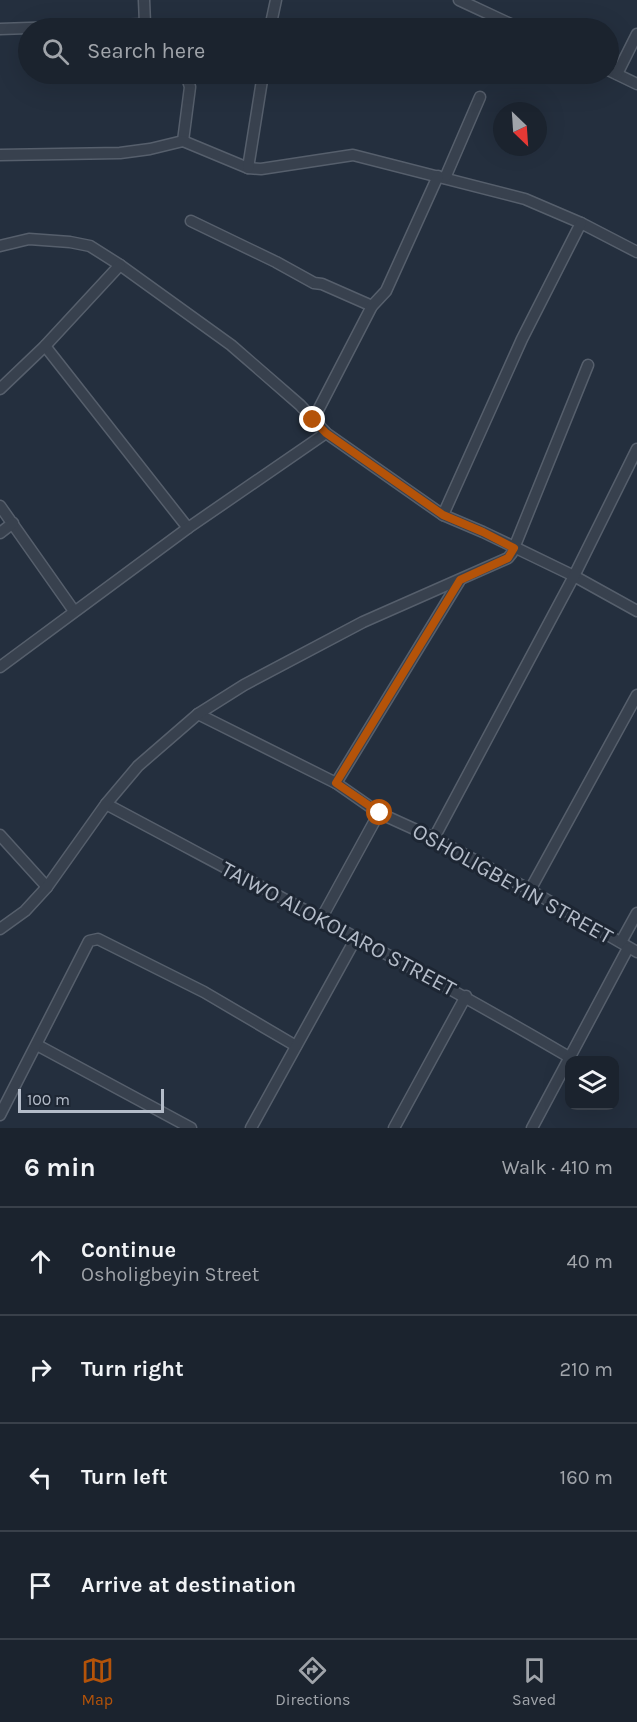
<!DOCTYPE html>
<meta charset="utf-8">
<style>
body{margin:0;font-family:Karla,sans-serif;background:#242b36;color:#f1f3f6}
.controls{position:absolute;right:18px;bottom:18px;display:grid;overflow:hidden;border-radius:12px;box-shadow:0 6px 24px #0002}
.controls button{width:54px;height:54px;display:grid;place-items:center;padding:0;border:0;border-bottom:2px solid #39404a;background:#1b232e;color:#f1f3f6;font:30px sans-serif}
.compass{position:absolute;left:493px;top:102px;width:54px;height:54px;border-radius:50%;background:#1b232e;box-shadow:0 6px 24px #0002;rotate:155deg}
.scale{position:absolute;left:18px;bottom:15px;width:146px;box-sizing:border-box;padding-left:6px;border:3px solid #b4bcc9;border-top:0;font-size:16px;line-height:21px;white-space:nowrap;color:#b4bcc9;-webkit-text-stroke:4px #1d2633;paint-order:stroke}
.stop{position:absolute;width:18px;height:18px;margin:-14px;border:4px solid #b45309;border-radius:50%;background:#fff}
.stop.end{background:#b45309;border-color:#fff;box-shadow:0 2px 6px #0008}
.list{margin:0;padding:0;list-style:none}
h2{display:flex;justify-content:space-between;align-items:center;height:78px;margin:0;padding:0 24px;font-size:26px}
h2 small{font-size:20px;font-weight:400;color:#a0a4aa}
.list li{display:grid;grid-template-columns:39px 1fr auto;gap:18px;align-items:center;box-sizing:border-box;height:108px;padding:0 24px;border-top:2px solid #39404a}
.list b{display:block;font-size:22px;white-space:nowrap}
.list p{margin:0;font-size:20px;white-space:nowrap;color:#a0a4aa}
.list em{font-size:20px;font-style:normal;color:#a0a4aa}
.icon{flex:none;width:33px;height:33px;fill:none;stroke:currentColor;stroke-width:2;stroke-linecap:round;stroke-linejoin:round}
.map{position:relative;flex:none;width:637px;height:1128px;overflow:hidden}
.search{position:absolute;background:#1b232e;box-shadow:0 6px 24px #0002;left:18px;right:18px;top:18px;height:66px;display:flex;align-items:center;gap:15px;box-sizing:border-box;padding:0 21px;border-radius:33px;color:#a0a4aa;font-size:22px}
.sheet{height:510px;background:#1b232e}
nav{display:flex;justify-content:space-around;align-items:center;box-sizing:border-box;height:84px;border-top:2px solid #39404a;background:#1b232e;font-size:16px;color:#a0a4aa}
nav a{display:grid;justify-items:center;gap:3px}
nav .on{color:#b45309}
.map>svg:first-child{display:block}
</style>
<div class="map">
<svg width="637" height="1128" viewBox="0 0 637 1128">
<rect width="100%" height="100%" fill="#242f3e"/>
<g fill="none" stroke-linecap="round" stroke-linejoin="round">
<defs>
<g id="minor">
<polyline points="144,0 145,24 151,28"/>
<polyline points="459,0 519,28"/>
<polyline points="270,28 276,0"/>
<polyline points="368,28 381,27"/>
<polyline points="0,29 145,24"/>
<polyline points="608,70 637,84"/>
<polyline points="617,74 637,34"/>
<polyline points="183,141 190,87 186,74"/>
<polyline points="0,155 120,153 150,149 183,141 248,168 261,169 353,155 525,199 581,223 637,252"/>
<polyline points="248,168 263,74"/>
<polyline points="445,178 480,97"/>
<polyline points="191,221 276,262 314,283 322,284 372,306"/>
<polyline points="0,246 29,239 70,242 90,246 120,265 231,345 300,405 326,433 443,515 483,532 574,576 637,611"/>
<polyline points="45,346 188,528"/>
<polyline points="0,389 45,346 120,265"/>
<polyline points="313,420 372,306 386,291 438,176"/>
<polyline points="0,506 74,611"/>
<polyline points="443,515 522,339 581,223"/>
<polyline points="0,533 13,523"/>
<polyline points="0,667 188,528 326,433"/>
<polyline points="198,714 336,783 379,813 434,838 530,890 637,952"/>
<polyline points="336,783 460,580"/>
<path d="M106 804C261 887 417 968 569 1057"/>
<polyline points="0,835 47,887"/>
<polyline points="434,838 574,576 637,449"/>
<polyline points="530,890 637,695"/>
<polyline points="321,919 379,813"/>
<polyline points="0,929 25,911 47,887 106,804 138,766 198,714 244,685 363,622 508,558 512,553 588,365"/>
<polyline points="621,942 637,913"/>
<polyline points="37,1045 191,1128"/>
<polyline points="0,1115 89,941 98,939 204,992 296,1046"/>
<polyline points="251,1128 356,938"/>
<polyline points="394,1128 466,996"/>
<polyline points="532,1128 628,948"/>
</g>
</defs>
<use href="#minor" stroke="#565f6c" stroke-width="13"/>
<use href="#minor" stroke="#38414e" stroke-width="10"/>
</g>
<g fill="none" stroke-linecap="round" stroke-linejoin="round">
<polyline stroke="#b45309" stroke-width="8" points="313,420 326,433 443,515 483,532 514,548 508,558 460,580 336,783 380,813"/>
</g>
<g text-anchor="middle" stroke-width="6" stroke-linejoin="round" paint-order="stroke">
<g font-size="22" fill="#b4bcc9" stroke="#1d2633">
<text transform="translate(513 883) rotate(29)" y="8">OSHOLIGBEYIN STREET</text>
<text transform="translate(339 928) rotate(28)" y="8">TAIWO ALOKOLARO STREET</text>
</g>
</g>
</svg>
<div class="controls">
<button><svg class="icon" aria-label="layers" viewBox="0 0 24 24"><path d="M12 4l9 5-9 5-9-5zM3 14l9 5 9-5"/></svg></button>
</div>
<svg class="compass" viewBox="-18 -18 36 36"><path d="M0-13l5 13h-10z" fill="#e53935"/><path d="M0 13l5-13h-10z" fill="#a0a4aa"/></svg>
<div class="scale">100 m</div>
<div class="stop" style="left:380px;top:813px"></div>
<div class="stop end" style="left:313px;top:420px"></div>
<div class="search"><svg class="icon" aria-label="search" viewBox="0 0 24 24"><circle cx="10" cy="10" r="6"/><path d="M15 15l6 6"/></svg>Search here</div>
</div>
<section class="sheet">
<h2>6 min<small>Walk · 410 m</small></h2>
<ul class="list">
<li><svg class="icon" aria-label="ahead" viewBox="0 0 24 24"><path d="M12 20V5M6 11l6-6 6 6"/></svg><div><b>Continue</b><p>Osholigbeyin Street</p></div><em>40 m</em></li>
<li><svg class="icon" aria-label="right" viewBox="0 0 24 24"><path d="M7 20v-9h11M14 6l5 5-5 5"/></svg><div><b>Turn right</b></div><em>210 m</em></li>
<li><svg class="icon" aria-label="left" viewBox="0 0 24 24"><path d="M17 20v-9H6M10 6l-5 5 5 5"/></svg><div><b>Turn left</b></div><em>160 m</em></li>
<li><svg class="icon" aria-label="arrive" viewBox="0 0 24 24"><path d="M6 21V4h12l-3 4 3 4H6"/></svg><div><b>Arrive at destination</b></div></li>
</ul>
</section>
<nav>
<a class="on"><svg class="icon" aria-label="map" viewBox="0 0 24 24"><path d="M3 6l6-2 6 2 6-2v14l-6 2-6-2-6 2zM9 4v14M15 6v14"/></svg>Map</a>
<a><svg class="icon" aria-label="directions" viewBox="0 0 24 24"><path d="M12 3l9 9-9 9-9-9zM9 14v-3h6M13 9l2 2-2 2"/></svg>Directions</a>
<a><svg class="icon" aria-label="saved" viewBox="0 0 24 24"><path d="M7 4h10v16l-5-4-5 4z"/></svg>Saved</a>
</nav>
